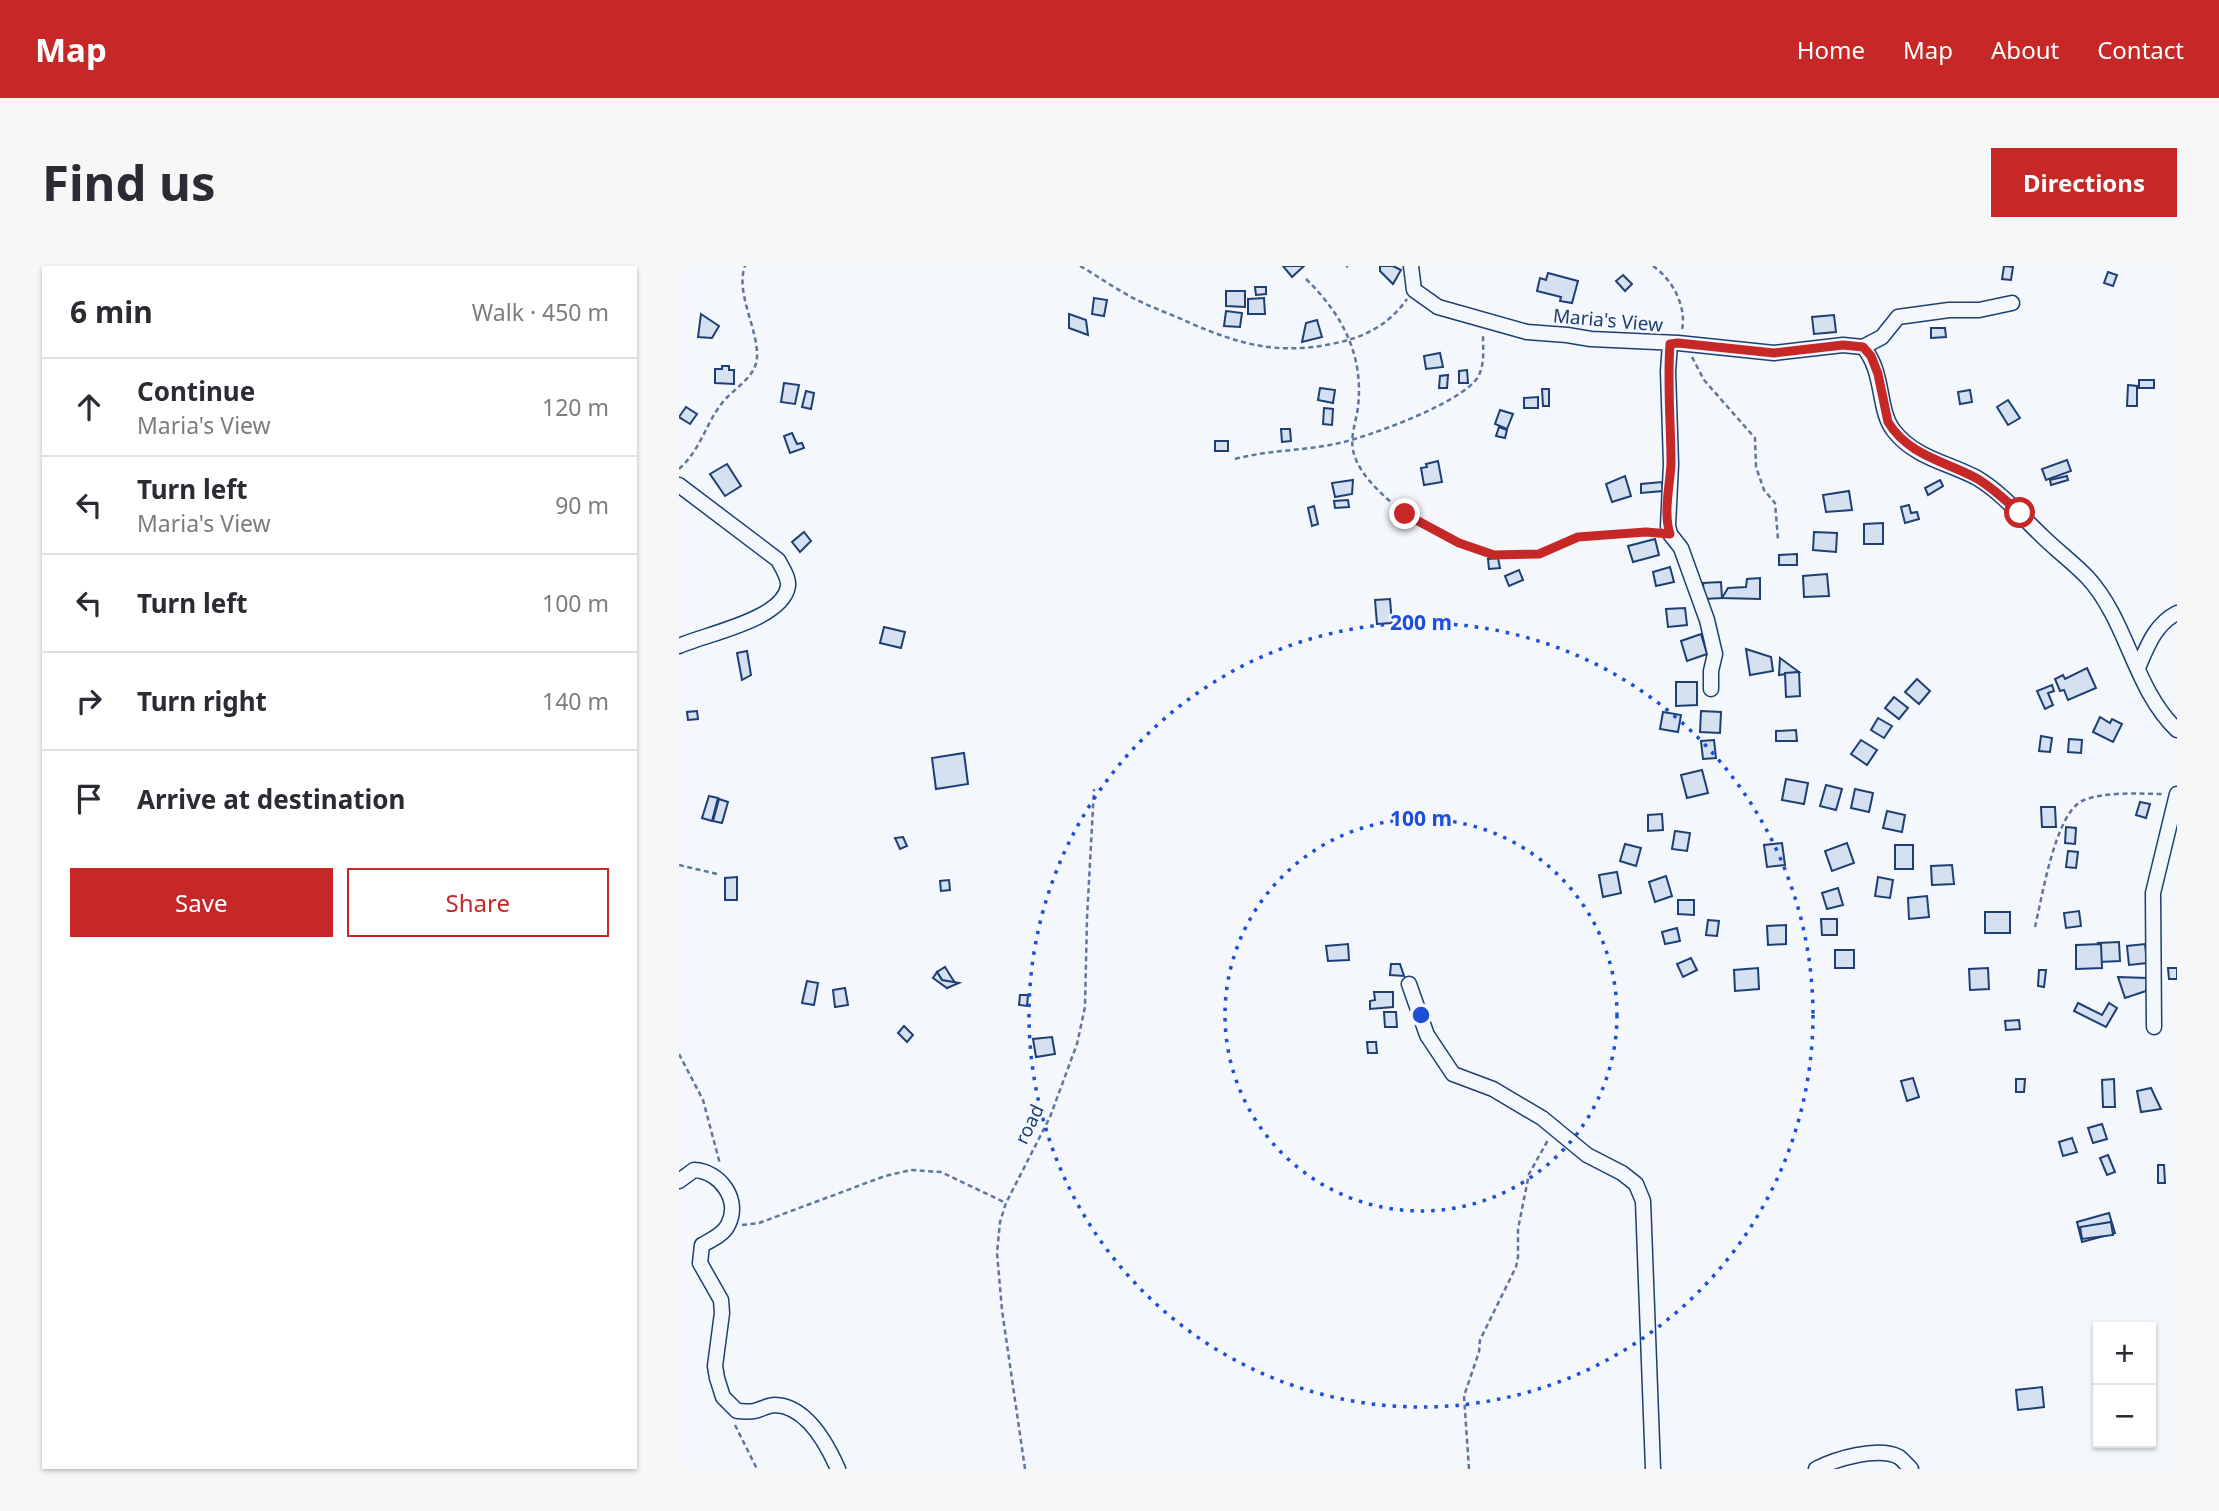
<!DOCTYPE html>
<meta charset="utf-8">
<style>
body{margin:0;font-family:"Noto Sans",sans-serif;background:#f7f7f7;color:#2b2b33}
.controls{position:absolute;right:21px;bottom:21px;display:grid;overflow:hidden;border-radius:0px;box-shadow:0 2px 5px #0004}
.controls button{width:63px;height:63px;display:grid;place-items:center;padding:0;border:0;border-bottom:2px solid #e1e1e2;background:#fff;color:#2b2b33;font:35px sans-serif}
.stop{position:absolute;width:21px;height:21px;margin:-16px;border:5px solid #c62828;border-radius:50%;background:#fff}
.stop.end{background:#c62828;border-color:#fff;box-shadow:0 2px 7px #0008}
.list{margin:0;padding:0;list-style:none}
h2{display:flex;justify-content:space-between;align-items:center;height:91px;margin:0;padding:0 28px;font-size:30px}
h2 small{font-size:23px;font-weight:400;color:#7c7c81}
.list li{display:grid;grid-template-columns:46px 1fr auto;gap:21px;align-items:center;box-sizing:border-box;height:98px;padding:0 28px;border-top:2px solid #e1e1e2}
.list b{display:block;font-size:26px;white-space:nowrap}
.list p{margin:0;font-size:23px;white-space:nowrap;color:#7c7c81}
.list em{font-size:23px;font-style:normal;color:#7c7c81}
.actions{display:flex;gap:14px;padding:21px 28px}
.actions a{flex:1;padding:16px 0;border:2px solid #c62828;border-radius:0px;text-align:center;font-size:24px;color:#c62828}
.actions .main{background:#c62828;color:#fff}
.icon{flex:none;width:38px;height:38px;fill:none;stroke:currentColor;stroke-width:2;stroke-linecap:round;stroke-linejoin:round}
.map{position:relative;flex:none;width:1498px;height:1203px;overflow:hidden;border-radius:0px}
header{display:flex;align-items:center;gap:42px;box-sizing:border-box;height:98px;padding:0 35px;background:#c62828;color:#fff}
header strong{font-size:33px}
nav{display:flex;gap:38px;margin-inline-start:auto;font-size:24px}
.intro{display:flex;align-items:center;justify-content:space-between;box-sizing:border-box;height:168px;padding:0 42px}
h1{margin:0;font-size:49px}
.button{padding:18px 32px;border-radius:0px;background:#c62828;color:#fff;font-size:24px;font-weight:700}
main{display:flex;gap:42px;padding:0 42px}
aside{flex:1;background:#fff;border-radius:0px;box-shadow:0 2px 5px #0004}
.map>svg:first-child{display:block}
</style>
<header>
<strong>Map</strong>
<nav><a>Home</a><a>Map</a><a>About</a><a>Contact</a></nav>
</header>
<div class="intro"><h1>Find us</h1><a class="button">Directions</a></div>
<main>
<aside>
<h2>6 min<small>Walk · 450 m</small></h2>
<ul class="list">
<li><svg class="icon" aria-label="ahead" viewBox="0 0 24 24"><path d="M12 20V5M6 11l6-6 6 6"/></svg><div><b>Continue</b><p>Maria's View</p></div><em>120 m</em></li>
<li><svg class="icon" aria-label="left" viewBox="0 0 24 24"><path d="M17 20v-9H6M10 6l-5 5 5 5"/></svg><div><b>Turn left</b><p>Maria's View</p></div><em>90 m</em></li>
<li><svg class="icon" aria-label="left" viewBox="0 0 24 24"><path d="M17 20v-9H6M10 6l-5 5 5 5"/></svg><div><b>Turn left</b></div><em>100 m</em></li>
<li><svg class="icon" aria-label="right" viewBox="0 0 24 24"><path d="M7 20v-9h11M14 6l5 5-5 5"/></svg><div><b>Turn right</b></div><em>140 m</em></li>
<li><svg class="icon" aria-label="arrive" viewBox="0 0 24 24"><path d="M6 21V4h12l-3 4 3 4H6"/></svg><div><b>Arrive at destination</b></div></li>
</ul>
<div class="actions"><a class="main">Save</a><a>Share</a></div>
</aside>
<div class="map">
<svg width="1498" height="1203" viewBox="0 0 1498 1203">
<rect width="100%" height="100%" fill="#f4f7fb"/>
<g fill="#d5e0f0" stroke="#1d3f73" stroke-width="2">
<polygon points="604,0 625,0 613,11"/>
<polygon points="701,0 714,0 722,4 714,18 701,5"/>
<polygon points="1325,0 1334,1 1332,14 1323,13"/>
<polygon points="1429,6 1438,9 1434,20 1425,17"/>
<polygon points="869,7 899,15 893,37 881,35 882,31 858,25 861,12 867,14"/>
<polygon points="944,9 953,18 946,25 937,15"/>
<polygon points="576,21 587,21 587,28 577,29"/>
<polygon points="547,25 566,25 566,41 547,40"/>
<polygon points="415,32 428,34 425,50 413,48"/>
<polygon points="585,32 586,48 569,48 569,33"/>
<polygon points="547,45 563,47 561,61 545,60"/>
<polygon points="22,48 40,60 33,72 19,71"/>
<polygon points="390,48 407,54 409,69 390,62"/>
<polygon points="1155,49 1157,66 1135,68 1133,51"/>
<polygon points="638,54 643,71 623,76 627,57"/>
<polygon points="1252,62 1266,62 1267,71 1252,72"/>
<polygon points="761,87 764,101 747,103 745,90"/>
<polygon points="43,100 50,100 50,104 55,104 55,118 36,117 36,103 43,103"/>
<polygon points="788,104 789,117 780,117 780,105"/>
<polygon points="769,109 768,122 760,122 761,110"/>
<rect x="1460" y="114" width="15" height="8"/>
<polygon points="105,117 120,119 116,138 102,136"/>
<polygon points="1449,119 1458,120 1458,140 1448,140"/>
<polygon points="641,122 656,124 654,137 639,134"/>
<polygon points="863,123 870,123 870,140 864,140"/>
<polygon points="1291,124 1293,136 1281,138 1279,126"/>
<polygon points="127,125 135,127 132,143 123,141"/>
<polygon points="859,131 859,142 845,142 845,132"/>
<polygon points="1329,134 1341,152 1329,159 1318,141"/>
<polygon points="7,141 18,148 11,158 0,151"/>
<polygon points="645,142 654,143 653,159 644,158"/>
<polygon points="821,144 834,148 828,163 816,158"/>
<polygon points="820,161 828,164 826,172 817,170"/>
<polygon points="602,163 611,163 612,175 603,176"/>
<polygon points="113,167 118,178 123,177 125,182 111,187 105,170"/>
<rect x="536" y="175" width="13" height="10"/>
<polygon points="1388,194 1392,205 1367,214 1363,203"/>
<polygon points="759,195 763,216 745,219 742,202 748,201 747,198"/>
<polygon points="48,198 62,220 46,230 31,208"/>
<polygon points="946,210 952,230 933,236 927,218"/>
<polygon points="1388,210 1389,214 1372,219 1371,214"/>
<polygon points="674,214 673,228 656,231 653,217"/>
<polygon points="1261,214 1264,220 1249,229 1246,222"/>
<polygon points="983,216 984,225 962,227 962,218"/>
<polygon points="1170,225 1173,244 1147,246 1144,229"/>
<polygon points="669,234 670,241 656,242 655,235"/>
<polygon points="1230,239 1232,247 1238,246 1240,253 1226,257 1222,241"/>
<polygon points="635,240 639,258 633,260 629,242"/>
<polygon points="1204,257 1204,278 1185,278 1185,258"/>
<polygon points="125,266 132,275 121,286 113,276"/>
<polygon points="1135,266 1158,267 1157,286 1134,284"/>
<polygon points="976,273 980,289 954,296 949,280"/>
<polygon points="1118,288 1118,299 1100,299 1100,289"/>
<polygon points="819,292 821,302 810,303 809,293"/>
<polygon points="991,301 995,316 977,320 974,306"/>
<polygon points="840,304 844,314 830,320 826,310"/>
<polygon points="1148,308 1150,330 1125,331 1124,310"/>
<polygon points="1081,312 1081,333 1043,332 1049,322 1067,321 1068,313"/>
<polygon points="1042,316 1043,332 1025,333 1024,317"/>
<polygon points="711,333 713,357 698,358 696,334"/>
<polygon points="1006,342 1008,359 989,361 987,343"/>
<polygon points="205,361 226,366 222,382 201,377"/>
<polygon points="1022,368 1028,388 1008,395 1002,375"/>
<polygon points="1067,383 1092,391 1094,405 1071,409"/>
<polygon points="68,385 72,409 63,414 58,387"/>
<polygon points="1101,392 1120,406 1100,409"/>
<polygon points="1408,402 1417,422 1389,434 1385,424 1381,425 1376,413 1384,409 1386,413"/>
<polygon points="1120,406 1121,430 1107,431 1106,407"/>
<polygon points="1238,413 1251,425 1240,438 1226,426"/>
<polygon points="997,416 1018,416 1018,439 997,440"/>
<polygon points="1373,419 1375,425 1369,427 1374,439 1366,443 1358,425"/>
<polygon points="1215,431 1229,442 1220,453 1206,442"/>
<polygon points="18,445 19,453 9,454 8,446"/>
<polygon points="1022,445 1042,446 1041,467 1021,466"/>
<polygon points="984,446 1002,449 999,466 981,463"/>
<polygon points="1421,451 1431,457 1433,453 1443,458 1434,476 1414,466"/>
<polygon points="1199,452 1213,460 1205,472 1192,464"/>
<polygon points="1117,464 1118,475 1097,475 1097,465"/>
<polygon points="1362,470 1373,472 1371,486 1360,485"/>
<polygon points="1390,473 1403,474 1402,487 1389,486"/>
<polygon points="1035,474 1037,492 1024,493 1022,475"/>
<polygon points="1182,474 1198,484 1188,499 1172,488"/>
<polygon points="285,487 289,518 257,523 253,492"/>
<polygon points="1023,504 1029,527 1008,532 1002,509"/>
<polygon points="1107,513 1129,517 1125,538 1103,534"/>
<polygon points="1147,519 1163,523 1157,544 1141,540"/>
<polygon points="1176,523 1194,527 1190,546 1172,542"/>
<polygon points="30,530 39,532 33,555 23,552"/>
<polygon points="40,533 49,536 43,557 34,555"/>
<polygon points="1461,536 1471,538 1467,552 1457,549"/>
<polygon points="1362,541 1376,541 1377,561 1363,561"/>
<polygon points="1208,545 1226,549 1223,566 1204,562"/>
<polygon points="983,548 984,564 969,565 969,549"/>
<polygon points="1387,561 1397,562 1396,578 1386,577"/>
<polygon points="996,565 1011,567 1008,585 993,583"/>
<polygon points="224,571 228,580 221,583 216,572"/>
<polygon points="1103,577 1106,599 1088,601 1085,579"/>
<polygon points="1168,577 1175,597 1153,605 1146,585"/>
<polygon points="946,578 962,582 957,600 941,595"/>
<rect x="1216" y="579" width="18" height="24"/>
<polygon points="1389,585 1399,586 1397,602 1387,601"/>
<polygon points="1273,599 1275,618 1253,619 1252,600"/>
<polygon points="938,606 942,627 924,631 920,609"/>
<polygon points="987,610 993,630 976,636 970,616"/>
<polygon points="58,611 58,634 46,634 46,612"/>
<polygon points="1199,611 1214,614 1211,632 1196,630"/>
<polygon points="270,614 271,624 262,625 261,615"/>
<polygon points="1159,622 1164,639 1148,643 1143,627"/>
<polygon points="1248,630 1250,651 1230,653 1229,632"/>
<polygon points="999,634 1015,634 1015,649 999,648"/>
<polygon points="1400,645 1402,660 1387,662 1385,647"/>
<rect x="1306" y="646" width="25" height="21"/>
<polygon points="1142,653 1158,653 1158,669 1143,669"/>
<polygon points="1029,654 1040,655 1038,670 1027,669"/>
<polygon points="1107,659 1107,678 1089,679 1088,660"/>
<polygon points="998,662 1001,675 986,678 983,666"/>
<polygon points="1440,676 1441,695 1420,696 1419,677"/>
<polygon points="669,678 670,694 649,695 647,680"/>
<polygon points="1422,678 1423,702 1397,703 1397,679"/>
<polygon points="1466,678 1468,697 1450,699 1448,680"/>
<rect x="1156" y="684" width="19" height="18"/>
<polygon points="1012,692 1018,704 1004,711 998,698"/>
<polygon points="712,698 721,698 725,710 711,709"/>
<polygon points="266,701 276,717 268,722 258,706"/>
<polygon points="1079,702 1080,723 1056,725 1055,704"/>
<polygon points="1309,702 1310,723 1291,724 1290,703"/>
<polygon points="1489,702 1498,702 1498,713 1490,713"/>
<polygon points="1360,704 1367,704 1365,721 1359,720"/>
<polygon points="258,706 263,714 280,717 268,722 254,712"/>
<polygon points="1439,711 1468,712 1467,725 1446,732"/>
<polygon points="128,715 139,717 135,739 123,737"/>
<polygon points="166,722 169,739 156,741 154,724"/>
<polygon points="695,726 714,726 714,741 691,743 691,735 696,734"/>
<polygon points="341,729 349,729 348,740 340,739"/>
<polygon points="1399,737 1423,749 1430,737 1438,742 1427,761 1395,745"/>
<polygon points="705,746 717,746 718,761 706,761"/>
<polygon points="1340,754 1341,763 1327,764 1326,755"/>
<polygon points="225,760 234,769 228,776 219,767"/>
<polygon points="373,771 376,788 357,791 354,773"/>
<polygon points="688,776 697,776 698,787 689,787"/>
<polygon points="1234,812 1240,831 1228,835 1222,815"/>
<polygon points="1337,813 1346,813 1345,826 1337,826"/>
<polygon points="1435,813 1436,841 1424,841 1423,814"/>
<polygon points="1472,822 1482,843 1462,846 1458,825"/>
<polygon points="1423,858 1428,873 1414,877 1409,862"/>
<polygon points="1393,872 1398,886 1384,890 1380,876"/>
<polygon points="1429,889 1436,906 1428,909 1421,892"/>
<polygon points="1479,899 1485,899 1486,917 1479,917"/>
<polygon points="1430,947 1436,967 1403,976 1398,956"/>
<polygon points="1432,956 1434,969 1403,973 1401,961"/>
<polygon points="1363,1121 1365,1141 1339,1144 1337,1124"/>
</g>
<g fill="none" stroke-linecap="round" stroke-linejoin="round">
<defs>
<g id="minor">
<path d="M732 0 735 24 759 41 848 66 888 69 912 73 999 77 1095 87 1164 79 1184 81C1206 106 1198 144 1215 165 1236 192 1270 197 1298 212 1323 227 1341 249 1362 269 1377 284 1395 297 1409 312 1449 356 1455 423 1498 464"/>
<polyline points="991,78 989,105 992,198 989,260 991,268 1002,282 1028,354 1036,388 1032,405 1032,423"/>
<polyline points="1184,81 1203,71 1219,51 1270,44 1300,44 1333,37"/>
<path d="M0 219 99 294C103 301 110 312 109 320 104 354 26 368 0 380"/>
<path d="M1459 402C1468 381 1476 358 1498 347"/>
<polyline points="730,718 748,769 774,808 814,823 863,852 908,889 943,907 957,918 964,935 974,1203"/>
<polyline points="1475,761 1474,627 1498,528"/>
<path d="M0 915 15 904C41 905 62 934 49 959 44 969 32 974 23 979L21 997 42 1034 43 1047 36 1100 38 1112 44 1131 58 1145C63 1145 70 1146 75 1145 82 1144 88 1139 96 1139 127 1140 148 1178 159 1203"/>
<path d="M1137 1203C1156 1193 1199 1180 1220 1191 1224 1194 1228 1199 1232 1203"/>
</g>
</defs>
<use href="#minor" stroke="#1d3f73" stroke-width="17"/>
<g stroke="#5e769c" stroke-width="2.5" stroke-dasharray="5 3.5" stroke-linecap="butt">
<path d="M401 0C417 9 432 20 447 28 467 40 490 47 511 57 560 78 598 89 652 78 684 72 709 60 728 33"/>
<path d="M974 0C993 13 1008 40 1003 64"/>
<polyline points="667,1 669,0"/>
<path d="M627 13C663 48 685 89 679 141 677 157 670 172 675 188 687 231 774 284 817 289 832 290 849 292 864 287 876 282 886 275 898 272 919 266 955 265 977 267"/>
<polyline points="1013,91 1025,114 1076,172 1077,201 1085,224 1096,237 1099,273"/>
<path d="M556 193C589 184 622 185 656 178 687 172 783 137 799 111 806 98 804 83 804 69"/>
<path d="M0 203C23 182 26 158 44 136 56 121 78 111 78 90 79 63 56 26 66 0"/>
<polyline points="0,599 38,608"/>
<path d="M1356 661C1363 632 1376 548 1403 535 1423 525 1462 528 1484 528"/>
<polyline points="0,788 24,834 41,898"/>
<polyline points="63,959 80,957 206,910 232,904 262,906 327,937"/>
<polyline points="56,1159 78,1203"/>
<polyline points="346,1203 323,1044 318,987 321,956 327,937 371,851 398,778 406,741 408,652 415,523"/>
<polyline points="790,1203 785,1130 800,1086 801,1074 837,1001 839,991 839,963 850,908 869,874"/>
</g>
<use href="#minor" stroke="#f4f7fb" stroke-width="14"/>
</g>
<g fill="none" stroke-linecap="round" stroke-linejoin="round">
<path stroke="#c62828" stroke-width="9" d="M726 248 780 277 815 289 860 288 899 271 967 266 991 268C984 247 991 219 992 198 992 158 988 118 991 78L999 77 1095 87 1164 79 1184 81 1192 90 1199 108 1209 156C1229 189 1265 195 1297 212 1313 221 1327 235 1341 247"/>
</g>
<g fill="none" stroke="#1d4ed8" stroke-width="3.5" stroke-dasharray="3.5 7">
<circle cx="742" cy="749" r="196"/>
<circle cx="742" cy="749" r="392"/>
</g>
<g text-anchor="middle" stroke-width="5" stroke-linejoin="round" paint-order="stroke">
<g font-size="19" fill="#1d3f73" stroke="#f4f7fb">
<text transform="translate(929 54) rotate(5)" y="7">Maria's View</text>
<text transform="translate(350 858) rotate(-64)" y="7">road</text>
</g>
</g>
<circle cx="742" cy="749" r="10" fill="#1d4ed8" stroke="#f4f7fb" stroke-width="3.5"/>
<g font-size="21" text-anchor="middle" font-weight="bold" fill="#1d4ed8" stroke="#f4f7fb" stroke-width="5" stroke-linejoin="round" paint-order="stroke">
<text x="742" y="364">200 m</text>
<text x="742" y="560">100 m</text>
</g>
</svg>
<div class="controls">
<button>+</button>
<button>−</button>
</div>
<div class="stop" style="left:1341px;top:247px"></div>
<div class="stop end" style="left:726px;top:248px"></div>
</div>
</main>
